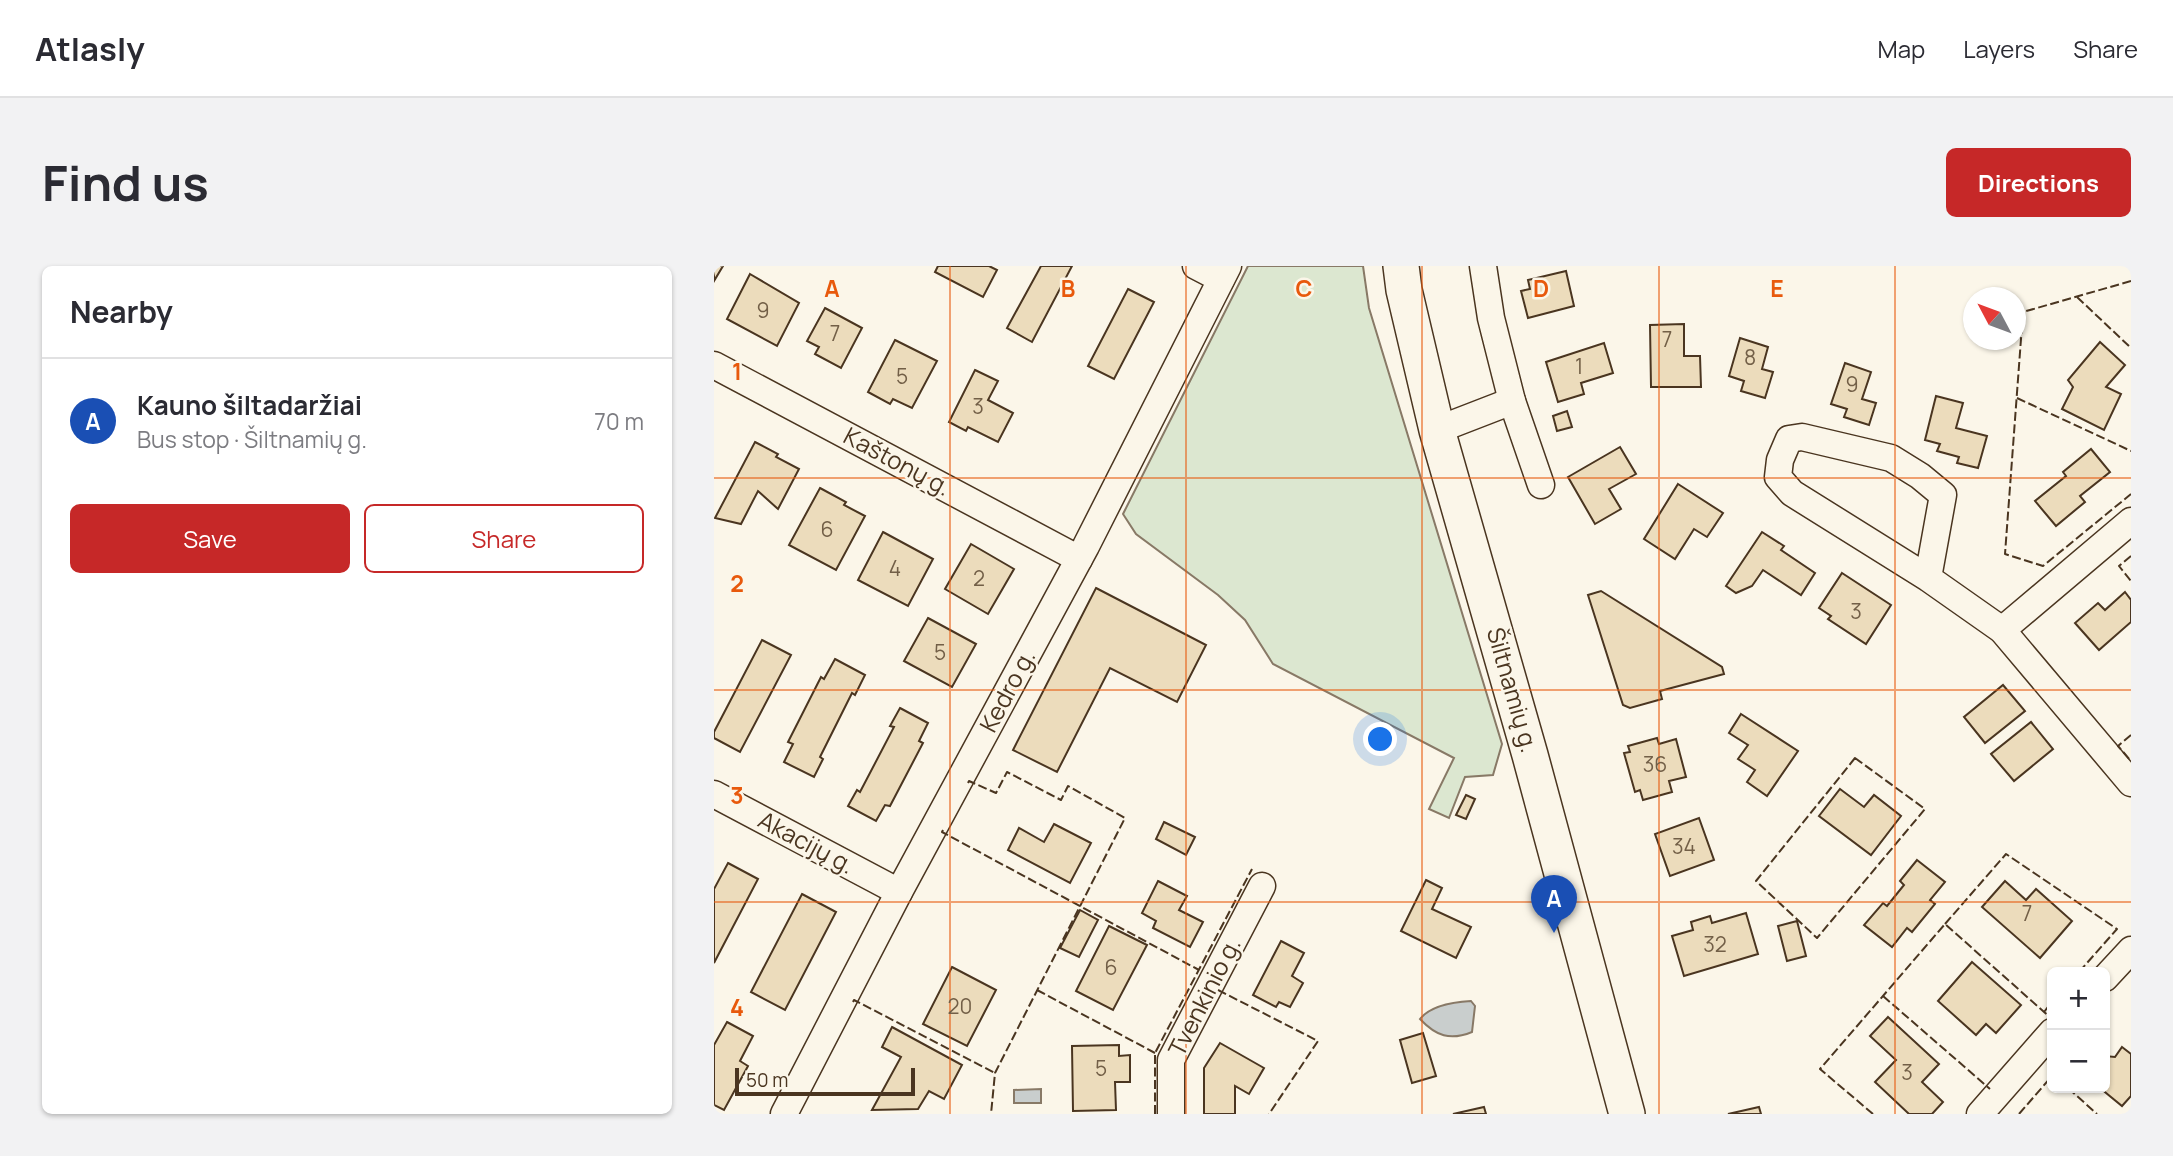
<!DOCTYPE html>
<meta charset="utf-8">
<style>
body{margin:0;font-family:Manrope,sans-serif;background:#f2f2f3;color:#2b2b33}
.controls{position:absolute;right:21px;bottom:21px;display:grid;overflow:hidden;border-radius:10px;box-shadow:0 2px 5px #0004}
.controls button{width:63px;height:63px;display:grid;place-items:center;padding:0;border:0;border-bottom:2px solid #e1e1e2;background:#fff;color:#2b2b33;font:35px sans-serif}
.compass{position:absolute;left:1249px;top:21px;width:63px;height:63px;border-radius:50%;background:#fff;box-shadow:0 2px 5px #0004;rotate:311deg}
.scale{position:absolute;left:21px;bottom:18px;width:180px;box-sizing:border-box;padding-left:7px;border:4px solid #4a3520;border-top:0;font-size:19px;line-height:24px;white-space:nowrap;color:#4a3520;-webkit-text-stroke:5px #fbf6e9;paint-order:stroke}
.you{position:absolute;left:667px;top:474px;width:24px;height:24px;margin:-18px;border:5px solid #fff;border-radius:50%;background:#1a73e8;box-shadow:0 0 0 10px #1a73e833}
.badge{display:grid;place-items:center;width:46px;height:46px;border-radius:50%;background:#c62828;color:#fff;font-size:23px;font-weight:700}
.pin{position:absolute;translate:-50% -58px;filter:drop-shadow(0 2px 4px #0008)}
.pin::after{content:'';position:absolute;top:37px;width:24px;height:21px;background:inherit;clip-path:polygon(0 0,100% 0,50% 100%)}
.list{margin:0;padding:0;list-style:none}
h2{display:flex;justify-content:space-between;align-items:center;height:91px;margin:0;padding:0 28px;font-size:30px}
h2 small{font-size:23px;font-weight:400;color:#7c7c81}
.list li{display:grid;grid-template-columns:46px 1fr auto;gap:21px;align-items:center;box-sizing:border-box;height:126px;padding:0 28px;border-top:2px solid #e1e1e2}
.list b{display:block;font-size:26px;white-space:nowrap}
.list p{margin:0;font-size:23px;white-space:nowrap;color:#7c7c81}
.list em{font-size:23px;font-style:normal;color:#7c7c81}
.actions{display:flex;gap:14px;padding:21px 28px}
.actions a{flex:1;padding:16px 0;border:2px solid #c62828;border-radius:10px;text-align:center;font-size:24px;color:#c62828}
.actions .main{background:#c62828;color:#fff}
.map{position:relative;flex:none;width:1417px;height:848px;overflow:hidden;border-radius:10px}
header{display:flex;align-items:center;gap:42px;box-sizing:border-box;height:98px;padding:0 35px;background:#fff;border-bottom:2px solid #e1e1e2}
header strong{font-size:33px}
nav{display:flex;gap:38px;margin-inline-start:auto;font-size:24px}
.intro{display:flex;align-items:center;justify-content:space-between;box-sizing:border-box;height:168px;padding:0 42px}
h1{margin:0;font-size:49px}
.button{padding:18px 32px;border-radius:10px;background:#c62828;color:#fff;font-size:24px;font-weight:700}
main{display:flex;gap:42px;padding:0 42px}
aside{flex:1;background:#fff;border-radius:10px;box-shadow:0 2px 5px #0004}
.map>svg:first-child{display:block}
</style>
<header>
<strong>Atlasly</strong>
<nav><a>Map</a><a>Layers</a><a>Share</a></nav>
</header>
<div class="intro"><h1>Find us</h1><a class="button">Directions</a></div>
<main>
<aside>
<h2>Nearby<small></small></h2>
<ul class="list">
<li><span class="badge" style="background:#1a4fb4">A</span><div><b>Kauno šiltadaržiai</b><p>Bus stop · Šiltnamių g.</p></div><em>70 m</em></li>
</ul>
<div class="actions"><a class="main">Save</a><a>Share</a></div>
</aside>
<div class="map">
<svg width="1417" height="848" viewBox="0 0 1417 848">
<rect width="100%" height="100%" fill="#fbf6e9"/>
<polygon fill="#dce7d0" stroke="#887966" stroke-width="2" points="534,0 649,0 655,42 788,478 779,509 751,511 735,552 715,543 740,492 559,398 531,354 504,329 422,268 409,248"/>
<g fill="#c9cecd" stroke="#887966" stroke-width="2">
<path d="M757 735 761 740 758 766C736 775 722 770 706 753 717 739 740 736 757 735Z"/>
<polygon points="327,823 327,837 300,837 300,824"/>
</g>
<g fill="#ecdcbc" stroke="#4a3520" stroke-width="2">
<polygon points="0,0 9,0 0,15"/>
<polygon points="224,0 275,0 283,4 269,31 221,6"/>
<polygon points="327,0 358,0 318,76 293,62"/>
<polygon points="852,5 860,40 814,52 807,25 816,23 814,14"/>
<polygon points="36,8 85,37 63,80 13,53"/>
<polygon points="414,23 440,36 400,113 374,100"/>
<polygon points="111,42 148,62 127,102 101,88 105,81 93,75"/>
<polygon points="970,58 970,90 986,90 987,121 937,121 936,59"/>
<polygon points="1026,72 1054,81 1048,103 1059,106 1051,132 1027,125 1030,115 1015,110"/>
<polygon points="181,74 223,95 198,142 179,133 176,138 154,126"/>
<polygon points="1386,76 1411,99 1392,121 1407,128 1390,164 1348,143 1359,121 1354,114"/>
<polygon points="890,77 899,107 867,117 870,128 844,136 832,96"/>
<polygon points="1131,97 1157,106 1148,133 1162,137 1155,159 1130,151 1133,143 1117,138"/>
<polygon points="261,104 284,115 274,134 299,147 284,176 254,161 252,165 235,156"/>
<polygon points="1222,130 1249,137 1242,162 1273,170 1264,202 1243,197 1245,191 1223,185 1226,178 1211,174"/>
<polygon points="853,145 858,161 843,165 839,150"/>
<polygon points="41,176 64,188 62,191 85,203 64,243 44,225 27,258 1,252"/>
<polygon points="906,181 922,208 895,223 907,243 881,258 854,211"/>
<polygon points="1377,183 1396,206 1366,230 1371,236 1342,260 1321,235 1352,210 1349,206"/>
<polygon points="964,218 1009,247 993,271 980,263 961,293 930,273"/>
<polygon points="106,222 132,236 130,239 151,250 122,304 75,279"/>
<polygon points="169,266 219,293 194,340 144,314"/>
<polygon points="1048,266 1070,280 1067,284 1101,307 1087,329 1049,304 1038,320 1022,327 1012,320"/>
<polygon points="257,278 300,303 274,348 231,323"/>
<polygon points="1128,307 1177,339 1152,378 1114,353 1117,350 1105,342"/>
<polygon points="382,322 492,379 463,436 396,402 343,506 299,484"/>
<polygon points="887,325 1008,401 1010,408 946,425 948,433 916,442 909,439 874,329"/>
<polygon points="1411,326 1417,334 1417,356 1385,384 1361,357 1384,337 1391,344"/>
<polygon points="214,352 262,378 238,421 190,395"/>
<polygon points="48,374 77,389 26,486 0,472 0,466"/>
<polygon points="121,393 151,409 141,429 138,427 106,491 109,493 100,511 70,496 79,478 74,476 107,411 110,413"/>
<polygon points="1289,419 1311,445 1271,477 1250,451"/>
<polygon points="186,442 214,457 205,475 209,477 176,540 171,539 162,555 134,540 143,524 146,526 180,461 176,460"/>
<polygon points="1027,448 1084,485 1053,530 1033,516 1041,504 1024,493 1034,479 1015,467"/>
<polygon points="1317,456 1339,483 1300,515 1277,488"/>
<polygon points="943,472 945,478 962,473 972,511 955,515 958,526 929,534 926,524 921,526 910,487 916,486 914,480"/>
<polygon points="1126,523 1150,541 1160,529 1187,550 1157,589 1105,550"/>
<polygon points="752,529 761,533 752,553 742,549"/>
<polygon points="985,552 1000,594 956,610 941,568"/>
<polygon points="450,556 481,571 472,589 442,573"/>
<polygon points="340,558 377,577 356,617 294,584 305,562 330,576"/>
<polygon points="1203,594 1231,616 1216,634 1221,638 1198,666 1193,662 1178,681 1150,659 1169,637 1173,640 1190,619 1186,615"/>
<polygon points="14,597 44,613 0,697 0,623"/>
<polygon points="712,614 728,622 718,643 757,661 742,692 687,665"/>
<polygon points="444,615 473,630 465,644 489,656 476,681 439,662 442,655 428,647"/>
<polygon points="1291,615 1312,634 1322,623 1358,655 1326,692 1268,641"/>
<polygon points="88,628 122,646 71,744 37,726"/>
<polygon points="366,644 384,654 365,691 346,682"/>
<polygon points="1032,647 1044,688 970,710 958,670 979,664 977,656 996,650 998,657"/>
<polygon points="1083,655 1092,690 1073,695 1064,660"/>
<polygon points="395,660 433,679 399,744 362,725"/>
<polygon points="567,675 590,687 578,710 589,717 576,741 565,736 562,741 539,729"/>
<polygon points="1258,696 1307,739 1282,767 1272,758 1262,769 1224,735"/>
<polygon points="238,701 282,724 253,780 209,758"/>
<polygon points="1174,751 1225,798 1208,816 1229,836 1218,848 1195,848 1161,816 1182,794 1156,770"/>
<polygon points="13,756 39,770 26,795 34,800 10,844 0,839 0,779"/>
<polygon points="178,761 248,799 230,833 215,825 204,843 158,844 187,791 168,781"/>
<polygon points="709,767 722,810 698,817 686,774"/>
<polygon points="506,777 550,802 535,828 521,820 521,848 490,848 490,802"/>
<polygon points="405,779 405,790 416,789 416,816 401,816 402,844 359,845 358,780"/>
<polygon points="1408,781 1417,788 1417,830 1408,840 1386,822 1391,822 1391,790 1401,791"/>
<polygon points="770,841 772,848 739,848"/>
<polygon points="1045,841 1047,848 1014,848"/>
</g>
<g fill="none" stroke-linecap="round" stroke-linejoin="round">
<defs>
<g id="minor">
<polyline points="482,0 507,13"/>
<polyline points="769,0 777,52 798,135 827,219"/>
<polyline points="0,99 365,293"/>
<polyline points="723,164 798,135"/>
<polyline points="1214,312 1229,229 1206,210 1177,192 1088,171 1075,173 1066,194 1064,211 1078,227 1214,312 1288,364 1417,517"/>
<polyline points="1288,364 1417,255"/>
<polyline points="0,528 185,626"/>
<polyline points="1391,712 1417,684"/>
<polyline points="70,848 185,626 372,280 514,0"/>
<polyline points="457,848 457,794 548,620"/>
<polyline points="1266,848 1338,766"/>
</g>
<polyline id="major" points="687,0 690,24 723,164 816,489 913,848"/>
</defs>
<use href="#minor" stroke="#4a3520" stroke-width="29"/>
<use href="#major" stroke="#4a3520" stroke-width="38"/>
<use href="#minor" stroke="#fbf6e9" stroke-width="26"/>
<use href="#major" stroke="#fbf6e9" stroke-width="35"/>
<g stroke="#4a3520" stroke-width="2" stroke-dasharray="9 3.5" stroke-linecap="butt">
<polyline points="1417,15 1309,46 1291,288 1329,300 1417,228"/>
<polyline points="1363,31 1417,82"/>
<polyline points="1303,132 1417,185"/>
<polyline points="1417,290 1405,300 1417,315"/>
<polyline points="1417,469 1404,480 1417,495"/>
<polygon points="1141,492 1211,543 1103,672 1042,615"/>
<polyline points="254,517 255,515 282,527 293,506 347,534 354,520 411,552 281,807 277,848"/>
<polyline points="229,564 228,566 485,704"/>
<polyline points="1231,658 1292,588 1403,663 1365,706"/>
<polyline points="323,724 441,787"/>
<polyline points="504,724 604,775 555,848"/>
<polyline points="1169,730 1276,823"/>
<polyline points="139,736 140,734 281,807"/>
<polyline points="1330,746 1338,736"/>
<polyline points="1354,822 1383,848"/>
<polyline points="441,848 441,787 538,603"/>
<polyline points="1159,848 1106,803 1231,658 1338,753 1334,758"/>
<polyline points="1305,848 1338,810"/>
</g>
</g>
<path fill="none" stroke="#e8590c" stroke-width="2" stroke-opacity="0.55" d="M236 0V848M472 0V848M708 0V848M945 0V848M1181 0V848M0 212H1417M0 424H1417M0 636H1417"/>
<g text-anchor="middle" stroke-width="5" stroke-linejoin="round" paint-order="stroke">
<g font-size="21" fill="#725f47">
<text x="49" y="52">9</text>
<text x="121" y="75">7</text>
<text x="953" y="81">7</text>
<text x="1036" y="99">8</text>
<text x="865" y="108">1</text>
<text x="188" y="118">5</text>
<text x="1138" y="126">9</text>
<text x="264" y="148">3</text>
<text x="113" y="271">6</text>
<text x="181" y="310">4</text>
<text x="265" y="320">2</text>
<text x="1142" y="353">3</text>
<text x="226" y="394">5</text>
<text x="941" y="506">36</text>
<text x="970" y="588">34</text>
<text x="1313" y="655">7</text>
<text x="1001" y="686">32</text>
<text x="397" y="709">6</text>
<text x="246" y="748">20</text>
<text x="387" y="810">5</text>
<text x="1193" y="814">3</text>
</g>
<g font-size="24" fill="#4a3520" stroke="#fbf6e9">
<text transform="translate(183 196) rotate(28)" y="8">Kaštonų g.</text>
<text transform="translate(798 424) rotate(74)" y="8">Šiltnamių g.</text>
<text transform="translate(294 425) rotate(-62)" y="8">Kedro g.</text>
<text transform="translate(92 577) rotate(28)" y="8">Akacijų g.</text>
<text transform="translate(491 731) rotate(-63)" y="8">Tvenkinio g.</text>
</g>
</g>
<g font-size="23" text-anchor="middle" font-weight="bold" fill="#e8590c" stroke="#fbf6e9" stroke-width="5" stroke-linejoin="round" paint-order="stroke">
<text x="118" y="31">A</text>
<text x="354" y="31">B</text>
<text x="590" y="31">C</text>
<text x="827" y="31">D</text>
<text x="1063" y="31">E</text>
<text x="23" y="114">1</text>
<text x="23" y="326">2</text>
<text x="23" y="538">3</text>
<text x="23" y="750">4</text>
</g>
</svg>
<div class="controls">
<button>+</button>
<button>−</button>
</div>
<svg class="compass" viewBox="-18 -18 36 36"><path d="M0-13l5 13h-10z" fill="#e53935"/><path d="M0 13l5-13h-10z" fill="#7c7c81"/></svg>
<div class="scale">50 m</div>
<div class="you"></div>
<div class="pin badge" style="left:840px;top:667px;background:#1a4fb4">A</div>
</div>
</main>
